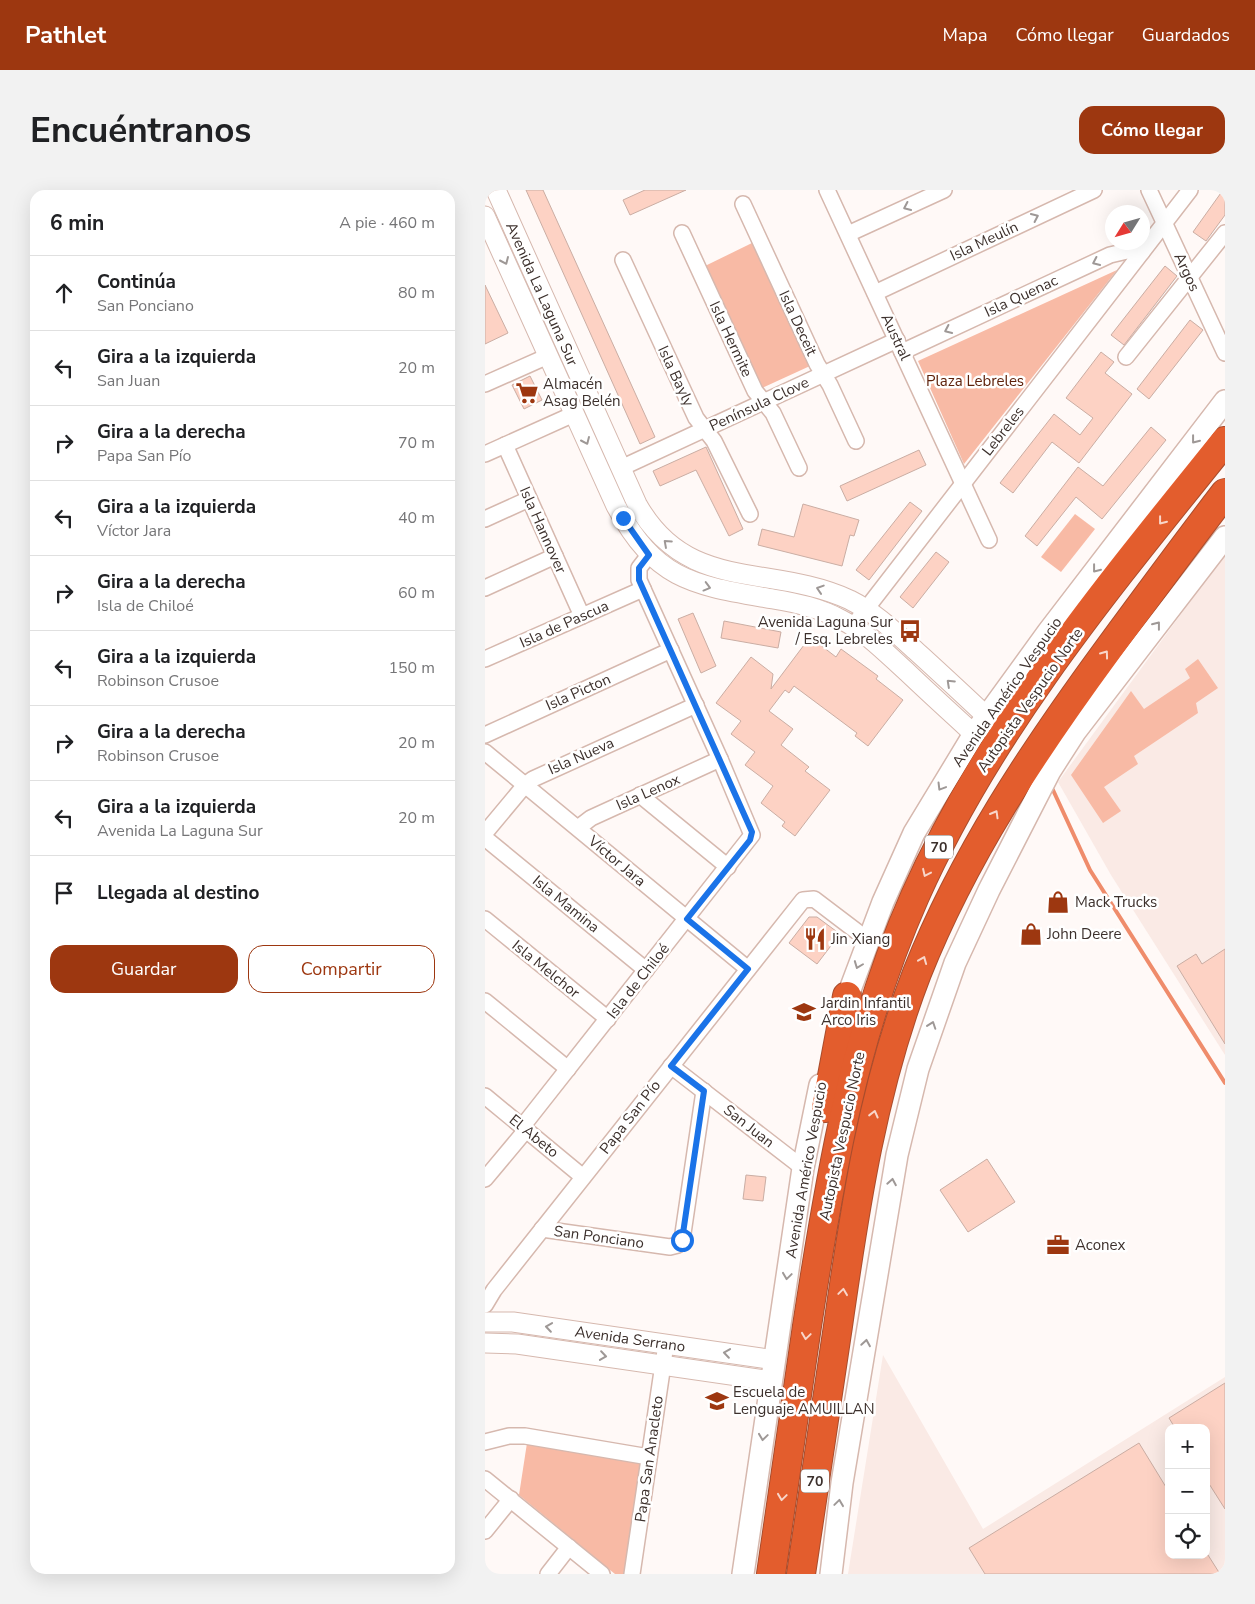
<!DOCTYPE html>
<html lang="es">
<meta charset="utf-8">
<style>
body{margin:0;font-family:"Nunito Sans",sans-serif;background:#f2f2f2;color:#202124}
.controls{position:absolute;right:15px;bottom:15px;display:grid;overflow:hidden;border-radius:10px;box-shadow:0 5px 20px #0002}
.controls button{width:45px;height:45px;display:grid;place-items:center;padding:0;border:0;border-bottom:1px solid #e0e0e0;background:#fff;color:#202124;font:25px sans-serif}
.compass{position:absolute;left:620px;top:15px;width:45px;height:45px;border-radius:50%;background:#fff;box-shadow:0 5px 20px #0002;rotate:233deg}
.stop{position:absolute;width:15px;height:15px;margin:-11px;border:4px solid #1a73e8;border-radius:50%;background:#fff}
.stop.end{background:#1a73e8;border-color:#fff;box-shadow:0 1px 5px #0008}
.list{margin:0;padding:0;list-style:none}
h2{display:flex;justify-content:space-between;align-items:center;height:65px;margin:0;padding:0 20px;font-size:21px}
h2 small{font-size:16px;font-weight:400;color:#757577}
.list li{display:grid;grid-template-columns:32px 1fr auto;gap:15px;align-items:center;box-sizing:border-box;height:75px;padding:0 20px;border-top:1px solid #e0e0e0}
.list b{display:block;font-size:19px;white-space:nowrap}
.list p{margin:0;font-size:16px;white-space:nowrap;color:#757577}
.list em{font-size:16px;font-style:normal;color:#757577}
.actions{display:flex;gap:10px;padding:15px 20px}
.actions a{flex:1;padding:11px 0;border:1px solid #9d3710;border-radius:15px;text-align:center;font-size:18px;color:#9d3710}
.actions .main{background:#9d3710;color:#fff}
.icon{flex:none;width:28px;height:28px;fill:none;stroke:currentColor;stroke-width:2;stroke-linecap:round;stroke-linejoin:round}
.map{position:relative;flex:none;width:740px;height:1384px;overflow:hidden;border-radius:15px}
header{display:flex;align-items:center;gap:30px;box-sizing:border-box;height:70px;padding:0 25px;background:#9d3710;color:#fff}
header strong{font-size:24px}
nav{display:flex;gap:28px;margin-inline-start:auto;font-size:18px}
.intro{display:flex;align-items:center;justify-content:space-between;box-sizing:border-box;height:120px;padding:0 30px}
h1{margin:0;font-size:35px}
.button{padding:12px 22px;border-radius:15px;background:#9d3710;color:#fff;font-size:18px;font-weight:700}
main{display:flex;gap:30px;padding:0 30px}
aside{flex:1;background:#fff;border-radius:15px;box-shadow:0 5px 20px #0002}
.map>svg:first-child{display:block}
</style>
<header>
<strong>Pathlet</strong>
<nav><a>Mapa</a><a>Cómo llegar</a><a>Guardados</a></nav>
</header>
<div class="intro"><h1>Encuéntranos</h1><a class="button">Cómo llegar</a></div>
<main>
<aside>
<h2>6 min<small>A pie · 460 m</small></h2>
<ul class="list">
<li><svg class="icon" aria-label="ahead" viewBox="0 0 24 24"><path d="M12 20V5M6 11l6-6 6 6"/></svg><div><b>Continúa</b><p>San Ponciano</p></div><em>80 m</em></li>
<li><svg class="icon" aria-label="left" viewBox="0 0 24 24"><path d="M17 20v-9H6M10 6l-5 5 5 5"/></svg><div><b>Gira a la izquierda</b><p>San Juan</p></div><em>20 m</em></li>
<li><svg class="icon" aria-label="right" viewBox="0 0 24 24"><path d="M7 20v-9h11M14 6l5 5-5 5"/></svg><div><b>Gira a la derecha</b><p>Papa San Pío</p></div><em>70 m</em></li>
<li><svg class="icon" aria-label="left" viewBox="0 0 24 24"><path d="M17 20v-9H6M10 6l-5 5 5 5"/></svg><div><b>Gira a la izquierda</b><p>Víctor Jara</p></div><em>40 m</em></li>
<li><svg class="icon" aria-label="right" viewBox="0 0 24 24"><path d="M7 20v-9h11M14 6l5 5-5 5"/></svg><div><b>Gira a la derecha</b><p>Isla de Chiloé</p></div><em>60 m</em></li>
<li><svg class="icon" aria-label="left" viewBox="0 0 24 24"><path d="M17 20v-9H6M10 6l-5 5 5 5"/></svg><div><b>Gira a la izquierda</b><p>Robinson Crusoe</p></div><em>150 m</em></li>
<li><svg class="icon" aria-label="right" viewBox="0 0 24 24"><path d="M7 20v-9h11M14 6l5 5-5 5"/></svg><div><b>Gira a la derecha</b><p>Robinson Crusoe</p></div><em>20 m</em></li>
<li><svg class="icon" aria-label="left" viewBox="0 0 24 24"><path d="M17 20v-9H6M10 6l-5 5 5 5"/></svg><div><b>Gira a la izquierda</b><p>Avenida La Laguna Sur</p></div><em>20 m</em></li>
<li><svg class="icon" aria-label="arrive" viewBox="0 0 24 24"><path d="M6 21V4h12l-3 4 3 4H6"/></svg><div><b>Llegada al destino</b></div></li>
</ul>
<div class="actions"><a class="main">Guardar</a><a>Compartir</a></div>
</aside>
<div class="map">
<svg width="740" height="1384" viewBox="0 0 740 1384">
<rect width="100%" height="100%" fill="#fff9f7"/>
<g fill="#faeae5" fill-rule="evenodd">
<polygon points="740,364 740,865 626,685 573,592"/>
<path d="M398 1165 498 1339 740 1187V1384H363ZM684 1238H721V1365H684Z"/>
</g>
<g fill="#f8baa5">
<polygon points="267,53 325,176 277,198 220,76"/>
<polygon points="632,80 479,274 433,171"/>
<polygon points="590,324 610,339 576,382 556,367"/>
<polygon points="713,469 733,498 711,513 713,523 649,566 653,574 619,597 636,621 618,633 586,585 646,501 659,519 705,488 700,479"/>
<polygon points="42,1253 156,1273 140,1384 130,1384 34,1305"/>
</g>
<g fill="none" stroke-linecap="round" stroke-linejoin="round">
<polyline stroke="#ef8c6b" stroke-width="4" points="568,600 605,680 740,893"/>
</g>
<g fill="#fdd2c4" stroke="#caada3">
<polygon points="41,0 58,0 170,247 155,254"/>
<polygon points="160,0 201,0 145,25 138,10"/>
<polygon points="738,0 740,0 740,25 721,51 708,42"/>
<polygon points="680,76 692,86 639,155 626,145"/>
<polygon points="0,95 23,143 0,154"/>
<polygon points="705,130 718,140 664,209 652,199"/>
<polygon points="616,162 629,172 620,183 647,204 594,273 567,252 528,303 515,293 569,224 595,245 608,228 581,208"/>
<polygon points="45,186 57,210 39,219 27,195"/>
<polygon points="666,237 681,250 617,329 591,307 552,356 540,346 593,277 618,296"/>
<polygon points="221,257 258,339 244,346 211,280 175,296 168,281"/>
<polygon points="434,260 441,275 362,311 355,296"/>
<polygon points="425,312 437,321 384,390 371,380"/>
<polygon points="318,314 374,330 369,346 365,345 357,376 273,355 277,339 309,347"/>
<polygon points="451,362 464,372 428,418 415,407"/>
<polygon points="208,423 231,476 216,483 193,429"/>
<polygon points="239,431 296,442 293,458 236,448"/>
<polygon points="325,447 351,467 356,459 393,486 391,489 418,510 383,556 370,546 372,543 309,496 304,503 300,500 284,521 308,539 296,555 324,577 320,581 345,600 310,646 297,636 300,632 276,613 288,596 260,575 270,562 246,544 256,531 231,513 266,467 288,484 286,499"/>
<polygon points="324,727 332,727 355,744 332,774 304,753"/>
<polygon points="740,759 740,854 692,776 711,764 717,774"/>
<polygon points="502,969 530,1012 483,1042 455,1000"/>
<polygon points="261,985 281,987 278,1011 258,1009"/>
<polygon points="740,1193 740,1319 721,1289 721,1238 690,1238 684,1228"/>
<polygon points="654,1253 684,1302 684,1365 723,1365 735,1384 500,1384 484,1358"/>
</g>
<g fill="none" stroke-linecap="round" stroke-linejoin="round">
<defs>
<g id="minor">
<polyline points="342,0 504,350"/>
<polyline points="664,0 740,163"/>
<polyline points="258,14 332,174 345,195 371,251"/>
<polyline points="197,43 270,201 288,223 314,278"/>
<polyline points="363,44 459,0"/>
<polyline points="138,70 211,228 229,251 265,324"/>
<polyline points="390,103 609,0"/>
<polyline points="417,162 625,65 642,61 657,62"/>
<polyline points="641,167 740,43"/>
<polyline points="0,194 63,166"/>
<polyline points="20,255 97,426"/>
<polyline points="0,264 89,224"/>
<polyline points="136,278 412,150"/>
<polyline points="0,329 44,309"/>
<polyline points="0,398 70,366"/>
<polyline points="368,436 705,0"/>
<polyline points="0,469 158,399"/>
<polyline points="0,545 186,460"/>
<polyline points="0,562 263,779"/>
<polyline points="155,605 243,677"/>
<polyline points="93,638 106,628 235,569"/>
<polyline points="0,643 40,595 48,589 211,515"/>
<polyline points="0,648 161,780"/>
<polyline points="0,729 123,829"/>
<polyline points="0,811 83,879"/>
<polyline points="186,876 318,978"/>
<polyline points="0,906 98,987"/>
<polyline points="37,937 267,645 235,569 154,390 154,378 164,365"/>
<polyline points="0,989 41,940"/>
<polyline points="57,1039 185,1057 193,1055 197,1050 219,901"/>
<polyline points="0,1115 9,1100 318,710 329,709 383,750"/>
<polyline points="0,1252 24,1246 40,1246 164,1267"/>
<polyline points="0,1289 117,1384"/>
<polyline points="0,1341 26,1309"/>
<polyline points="63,1384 84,1357"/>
<polyline points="147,1384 181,1154"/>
</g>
<g id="tertiary">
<path d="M11 0 152 314C202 404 286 373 365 410 391 423 411 443 431 461 455 483 478 504 501 526"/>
<path d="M0 26 131 316C172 392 209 395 288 409 312 413 335 418 357 430 382 443 401 463 422 482 444 503 466 523 489 544"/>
<polyline points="0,1132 28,1132 290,1170"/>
<polyline points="0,1153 32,1154 287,1191"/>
</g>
<g id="secondary">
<polyline points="357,821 398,712 429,643 489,544 563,442 740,211"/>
<polyline points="258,1384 318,978 335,895"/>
<polyline points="346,1384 357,1293 412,965 433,879 470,773 504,700 565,581 590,542 740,347"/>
</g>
<g id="motorway">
<polyline points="341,918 362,806"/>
<path d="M286 1384C298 1301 310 1219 322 1136 345 985 368 846 430 706 505 537 625 394 740 251"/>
<path d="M316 1384C329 1302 341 1219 353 1136 370 1016 388 897 432 783 479 665 548 562 622 461 661 408 700 355 740 303"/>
</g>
</defs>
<use href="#minor" stroke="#d6b8ae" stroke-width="18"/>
<use href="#tertiary" stroke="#d6b8ae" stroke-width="21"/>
<use href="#secondary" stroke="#d6b8ae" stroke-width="24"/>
<use href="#motorway" stroke="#a94d2d" stroke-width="30"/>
<use href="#minor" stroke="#fff" stroke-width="15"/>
<use href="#tertiary" stroke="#fff" stroke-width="19"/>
<use href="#secondary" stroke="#fff" stroke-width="21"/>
<use href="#motorway" stroke="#e35d2d" stroke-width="28"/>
</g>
<defs><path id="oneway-chevron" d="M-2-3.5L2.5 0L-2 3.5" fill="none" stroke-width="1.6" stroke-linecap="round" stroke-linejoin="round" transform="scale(1.25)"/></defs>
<g stroke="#9e9896">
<use href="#oneway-chevron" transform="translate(422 17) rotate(155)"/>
<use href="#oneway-chevron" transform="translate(550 27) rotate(-25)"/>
<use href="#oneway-chevron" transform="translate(20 71) rotate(66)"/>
<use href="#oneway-chevron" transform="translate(611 72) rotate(155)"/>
<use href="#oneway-chevron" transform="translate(463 140) rotate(155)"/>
<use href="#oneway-chevron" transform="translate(710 250) rotate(128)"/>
<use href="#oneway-chevron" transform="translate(101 251) rotate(66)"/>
<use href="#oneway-chevron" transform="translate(182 353) rotate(-138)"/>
<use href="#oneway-chevron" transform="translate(611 379) rotate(128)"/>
<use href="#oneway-chevron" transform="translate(222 397) rotate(15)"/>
<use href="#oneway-chevron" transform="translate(335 399) rotate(-162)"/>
<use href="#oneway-chevron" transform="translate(672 435) rotate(-52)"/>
<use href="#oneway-chevron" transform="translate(465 493) rotate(-137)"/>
<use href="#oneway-chevron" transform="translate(456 597) rotate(121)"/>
<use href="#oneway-chevron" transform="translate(373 775) rotate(111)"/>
<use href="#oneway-chevron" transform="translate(447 835) rotate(-71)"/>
<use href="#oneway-chevron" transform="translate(407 992) rotate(-80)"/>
<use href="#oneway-chevron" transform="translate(302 1086) rotate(98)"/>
<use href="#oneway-chevron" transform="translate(64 1137) rotate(-172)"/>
<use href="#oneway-chevron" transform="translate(381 1153) rotate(-81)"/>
<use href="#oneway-chevron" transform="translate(242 1163) rotate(-172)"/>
<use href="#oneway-chevron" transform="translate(118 1166) rotate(8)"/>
<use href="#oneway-chevron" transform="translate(278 1247) rotate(98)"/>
<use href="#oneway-chevron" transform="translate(354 1313) rotate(-82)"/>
</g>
<g stroke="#f8d6ca">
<use href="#oneway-chevron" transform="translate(677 331) rotate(128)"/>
<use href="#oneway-chevron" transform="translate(620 464) rotate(-54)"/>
<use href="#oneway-chevron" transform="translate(510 624) rotate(-60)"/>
<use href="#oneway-chevron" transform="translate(441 683) rotate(115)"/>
<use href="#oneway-chevron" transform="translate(438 770) rotate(-68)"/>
<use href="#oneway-chevron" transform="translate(389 924) rotate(-76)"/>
<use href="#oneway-chevron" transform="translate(358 1102) rotate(-82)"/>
<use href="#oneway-chevron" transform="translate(321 1146) rotate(98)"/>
<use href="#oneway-chevron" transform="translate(297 1307) rotate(98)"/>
</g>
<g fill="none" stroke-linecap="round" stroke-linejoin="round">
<polyline stroke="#1a73e8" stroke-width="6" points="138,328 164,365 154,378 154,390 267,642 265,650 202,729 263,779 186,876 219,901 197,1050"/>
</g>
<defs>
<symbol id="supermarket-bare" viewBox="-9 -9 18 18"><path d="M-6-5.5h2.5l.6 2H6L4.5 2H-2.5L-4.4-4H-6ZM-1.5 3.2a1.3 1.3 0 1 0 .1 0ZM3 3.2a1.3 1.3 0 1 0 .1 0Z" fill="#9d3710" stroke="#fff" stroke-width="2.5" paint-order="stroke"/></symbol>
<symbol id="bus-bare" viewBox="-9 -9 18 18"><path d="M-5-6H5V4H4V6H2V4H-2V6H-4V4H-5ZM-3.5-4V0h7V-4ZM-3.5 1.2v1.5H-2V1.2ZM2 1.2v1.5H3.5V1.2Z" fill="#9d3710" stroke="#fff" stroke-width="2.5" paint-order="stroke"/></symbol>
<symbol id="shop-bare" viewBox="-9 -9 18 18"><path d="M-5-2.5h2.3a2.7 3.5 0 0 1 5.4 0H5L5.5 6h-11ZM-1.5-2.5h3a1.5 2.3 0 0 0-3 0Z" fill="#9d3710" stroke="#fff" stroke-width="2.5" paint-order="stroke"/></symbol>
<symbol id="restaurant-bare" viewBox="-9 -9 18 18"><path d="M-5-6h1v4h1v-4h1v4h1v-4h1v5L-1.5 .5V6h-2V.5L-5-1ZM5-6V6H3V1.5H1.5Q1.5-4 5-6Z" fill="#9d3710" stroke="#fff" stroke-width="2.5" paint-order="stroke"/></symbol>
<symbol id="school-bare" viewBox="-9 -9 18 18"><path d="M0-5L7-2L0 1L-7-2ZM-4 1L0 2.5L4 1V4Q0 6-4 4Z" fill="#9d3710" stroke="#fff" stroke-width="2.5" paint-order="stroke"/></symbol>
<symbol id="office-bare" viewBox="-9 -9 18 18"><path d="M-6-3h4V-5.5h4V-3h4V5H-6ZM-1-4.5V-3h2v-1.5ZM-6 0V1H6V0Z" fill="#9d3710" stroke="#fff" stroke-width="2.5" paint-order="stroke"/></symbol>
</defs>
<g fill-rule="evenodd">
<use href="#supermarket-bare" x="26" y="187" width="32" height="32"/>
<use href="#bus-bare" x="409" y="425" width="32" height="32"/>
<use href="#shop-bare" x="557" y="696" width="32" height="32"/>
<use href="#shop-bare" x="530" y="728" width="32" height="32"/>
<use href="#restaurant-bare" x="314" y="733" width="32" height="32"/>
<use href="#school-bare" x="303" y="806" width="32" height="32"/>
<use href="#office-bare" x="557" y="1039" width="32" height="32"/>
<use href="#school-bare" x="216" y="1195" width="32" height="32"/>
</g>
<g text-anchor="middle" stroke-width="5" stroke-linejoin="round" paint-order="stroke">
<g fill="#fff" stroke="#766e6b" stroke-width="1">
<rect x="440" y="645.5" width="28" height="23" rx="4"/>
<rect x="316" y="1279.5" width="28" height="23" rx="4"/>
</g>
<g font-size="14" font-weight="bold" fill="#3c302c">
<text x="454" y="662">70</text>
<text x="330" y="1296">70</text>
</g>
<g font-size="15" fill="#3c302c" stroke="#fff">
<text transform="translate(499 51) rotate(-25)" y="5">Isla Meulín</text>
<text transform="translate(702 82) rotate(65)" y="5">Argos</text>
<text transform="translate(57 104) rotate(66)" y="5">Avenida La Laguna Sur</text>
<text transform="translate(536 106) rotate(-25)" y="5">Isla Quenac</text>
<text transform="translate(313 133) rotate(65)" y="5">Isla Deceit</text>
<text transform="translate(411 147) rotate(65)" y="5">Austral</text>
<text transform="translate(246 149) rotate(65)" y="5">Isla Hermite</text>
<text transform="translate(191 186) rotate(65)" y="5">Isla Bayly</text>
<text transform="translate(274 214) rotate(-25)" y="5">Península Clove</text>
<text transform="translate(518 241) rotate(-52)" y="5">Lebreles</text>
<text transform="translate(58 340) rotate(66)" y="5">Isla Hannover</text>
<text transform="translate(79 434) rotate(-24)" y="5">Isla de Pascua</text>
<text transform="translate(93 502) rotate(-24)" y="5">Isla Picton</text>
<text transform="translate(522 502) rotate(-55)" y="5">Avenida Américo Vespucio</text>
<text transform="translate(545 510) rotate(-55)" y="5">Autopista Vespucio Norte</text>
<text transform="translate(96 566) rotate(-24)" y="5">Isla Nueva</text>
<text transform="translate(163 602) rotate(-24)" y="5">Isla Lenox</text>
<text transform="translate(132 671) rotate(40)" y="5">Víctor Jara</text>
<text transform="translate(81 714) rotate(39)" y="5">Isla Mamina</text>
<text transform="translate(61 779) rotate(39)" y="5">Isla Melchor</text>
<text transform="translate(153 791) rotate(-52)" y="5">Isla de Chiloé</text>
<text transform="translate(145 927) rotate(-52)" y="5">Papa San Pío</text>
<text transform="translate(264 936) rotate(38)" y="5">San Juan</text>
<text transform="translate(49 946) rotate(39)" y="5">El Abeto</text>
<text transform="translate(357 946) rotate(-78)" y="5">Autopista Vespucio Norte</text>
<text transform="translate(321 980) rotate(-80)" y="5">Avenida Américo Vespucio</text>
<text transform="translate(114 1047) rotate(8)" y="5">San Ponciano</text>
<text transform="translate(145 1149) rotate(8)" y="5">Avenida Serrano</text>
<text transform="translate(164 1269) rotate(-82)" y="5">Papa San Anacleto</text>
</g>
<g font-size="15" fill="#5e210a" stroke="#fff">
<text x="490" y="196">Plaza Lebreles</text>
</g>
<g font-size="15" fill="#3c302c" stroke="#fff" text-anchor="start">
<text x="58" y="199">Almacén<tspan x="58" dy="17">Asag Belén</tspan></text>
<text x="408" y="437" text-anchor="end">Avenida Laguna Sur<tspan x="408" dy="17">/ Esq. Lebreles</tspan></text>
<text x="590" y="717">Mack Trucks</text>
<text x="562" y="749">John Deere</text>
<text x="346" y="754">Jin Xiang</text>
<text x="336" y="818">Jardin Infantil<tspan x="336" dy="17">Arco Iris</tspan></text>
<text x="590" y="1060">Aconex</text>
<text x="248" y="1207">Escuela de<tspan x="248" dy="17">Lenguaje AMUILLAN</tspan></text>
</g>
</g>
</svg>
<div class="controls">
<button>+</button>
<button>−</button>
<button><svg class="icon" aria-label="locate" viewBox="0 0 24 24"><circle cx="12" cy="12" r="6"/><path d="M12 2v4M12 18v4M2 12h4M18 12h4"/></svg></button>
</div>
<svg class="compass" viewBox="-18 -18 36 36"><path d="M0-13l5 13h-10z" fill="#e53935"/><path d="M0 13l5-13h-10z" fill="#757577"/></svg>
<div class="stop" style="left:197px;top:1050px"></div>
<div class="stop end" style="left:138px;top:328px"></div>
</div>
</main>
